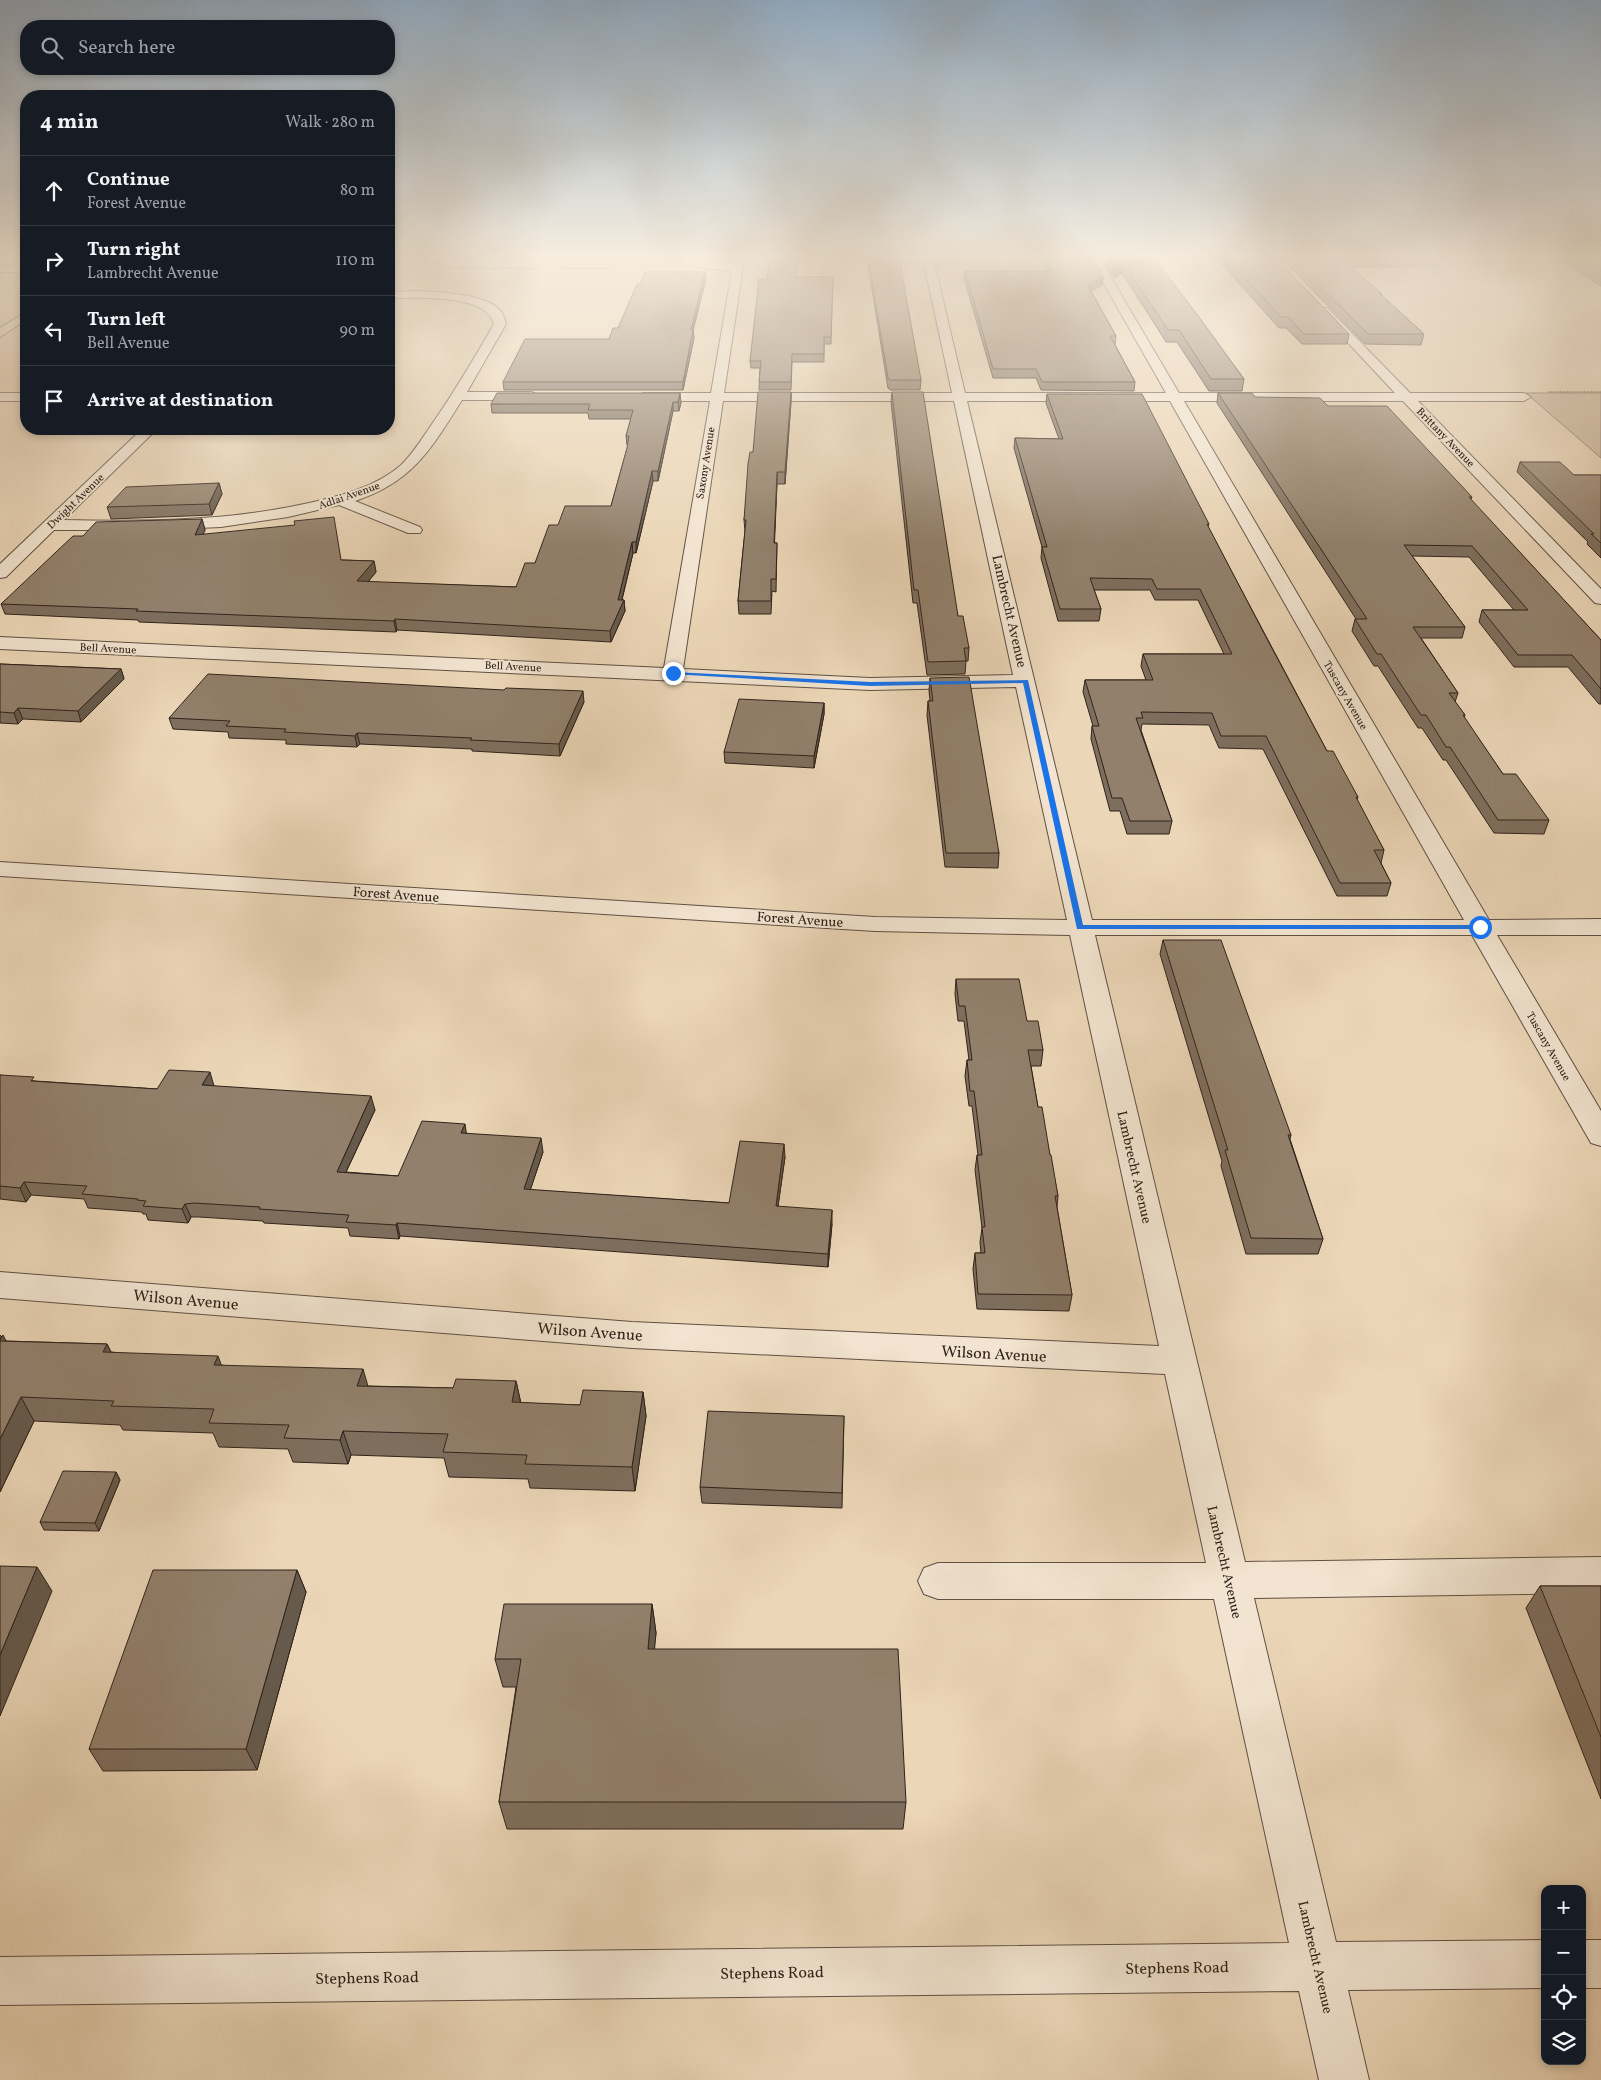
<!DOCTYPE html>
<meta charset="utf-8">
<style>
body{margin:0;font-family:Vollkorn,serif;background:#20242c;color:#f1f3f6}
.controls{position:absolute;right:15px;bottom:15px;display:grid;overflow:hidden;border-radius:10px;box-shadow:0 2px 8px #0003}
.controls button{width:45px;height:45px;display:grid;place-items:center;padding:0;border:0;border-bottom:1px solid #363941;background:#171b24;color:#f1f3f6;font:25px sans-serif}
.stop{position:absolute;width:15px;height:15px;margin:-11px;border:4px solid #1a73e8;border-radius:50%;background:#fff}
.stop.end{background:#1a73e8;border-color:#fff;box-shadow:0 1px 5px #0008}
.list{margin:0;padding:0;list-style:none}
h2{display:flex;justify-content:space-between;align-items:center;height:65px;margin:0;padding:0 20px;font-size:21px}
h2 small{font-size:16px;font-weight:400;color:#9ea1a6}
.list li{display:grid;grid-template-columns:32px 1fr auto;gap:15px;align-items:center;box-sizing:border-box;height:70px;padding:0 20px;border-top:1px solid #363941}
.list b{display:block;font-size:19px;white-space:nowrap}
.list p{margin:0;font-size:16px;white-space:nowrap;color:#9ea1a6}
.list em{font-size:16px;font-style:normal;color:#9ea1a6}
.icon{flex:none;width:28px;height:28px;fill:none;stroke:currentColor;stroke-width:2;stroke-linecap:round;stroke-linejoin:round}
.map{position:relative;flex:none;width:1601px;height:2080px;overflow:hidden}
.search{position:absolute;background:#171b24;box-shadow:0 2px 8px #0003;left:20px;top:20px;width:375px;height:55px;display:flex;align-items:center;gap:12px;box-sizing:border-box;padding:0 18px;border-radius:20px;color:#9ea1a6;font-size:19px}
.panel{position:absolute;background:#171b24;box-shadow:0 2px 8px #0003;left:20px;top:90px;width:375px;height:345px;border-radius:20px}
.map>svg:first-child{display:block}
</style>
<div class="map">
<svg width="1601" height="2080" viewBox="0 0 1601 2080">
<rect width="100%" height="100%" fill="#ebd6b7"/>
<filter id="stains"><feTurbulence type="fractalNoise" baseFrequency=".004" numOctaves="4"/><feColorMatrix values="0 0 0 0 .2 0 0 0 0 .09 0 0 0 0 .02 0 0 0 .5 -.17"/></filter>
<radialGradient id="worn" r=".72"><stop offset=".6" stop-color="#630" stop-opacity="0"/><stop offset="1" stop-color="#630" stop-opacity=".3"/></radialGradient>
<polygon fill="#cbb89c" stroke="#7e6e5c" points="1526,393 1601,393 1601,458"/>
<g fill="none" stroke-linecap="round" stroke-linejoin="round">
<defs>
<g id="minor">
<path d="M433 254H545L546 255 540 267 536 268H444L439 265 443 260 433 257ZM455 258H534L532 262H452Z"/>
<polygon points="570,254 580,254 574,263 601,263 605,254 615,254 609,268 563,268 562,266"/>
<path d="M698 254H708L705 262 733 264 735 254H745L724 393H952L922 254H932L965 393H1166L1087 254H1097L1179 393H1395L1319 312 1317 310 1319 308H1327L1410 393H1524L1531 397 1524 401H1418L1601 589V604L1595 603 1403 401H1184L1489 920 1601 919V935H1497L1601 1111V1146L1591 1143 1472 935H1095L1245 1562 1601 1557V1593L1254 1598 1336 1942 1545 1940V1988L1348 1990 1369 2080H1319L1299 1991 0 2005V1957L1289 1943 1214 1599H938L924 1594 918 1581 924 1568 938 1563H1206L1165 1374 632 1348 0 1298V1272L632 1322 1159 1346 1070 935 875 931 0 876V862L875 917 1067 920 1016 687 870 690 0 649V637L664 668 710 401H643L636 397 643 393H711L732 271 697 267 694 264ZM723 401H954L1013 675 870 678 683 669ZM967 401H1170L1464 920H1092Z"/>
<rect x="0" y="266" width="26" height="6"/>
<path d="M416 291C437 292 490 293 502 313 504 316 505 321 506 324L467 392H532L539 396 532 400H462C431 449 413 482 355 501L420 527 422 530 420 533H408L339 505 288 517 221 527 153 530H54L6 577 0 578V564L142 429H157L64 520C146 522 229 521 309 503 341 496 375 487 400 466 412 455 421 440 430 427 453 394 474 359 494 324 486 293 415 298 389 298V292Z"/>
<polygon points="26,312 26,320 0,337 0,328"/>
<rect x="0" y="393" width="26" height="8"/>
<rect x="1582" y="1940" width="19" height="48"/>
</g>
</defs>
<use href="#minor" stroke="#605042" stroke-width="2"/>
<polyline stroke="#31231b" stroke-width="1" stroke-dasharray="2 1" stroke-linecap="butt" points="1548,392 1601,392"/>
<use href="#minor" fill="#f2e4d0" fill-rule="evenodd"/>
</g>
<g fill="#7e6e5d" stroke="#31231b">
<polygon points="1108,254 1151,254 1244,379 1242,391 1209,391 1177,342 1166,342 1122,273 1114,278 1107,267 1108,256 1109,256"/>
<polygon points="1213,254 1272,254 1349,334 1347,344 1302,344 1286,328 1279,328"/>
<polygon points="1277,254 1436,254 1441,257 1438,266 1350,267 1382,294 1382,296 1424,334 1421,345 1365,344"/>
<polygon points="1551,254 1601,254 1601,286"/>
<polygon points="868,257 921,380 920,390 890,390 888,388 868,265"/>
<polygon points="1045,259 1103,277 1102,285 1091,291 1116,336 1115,345 1135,382 1134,391 1041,390 1036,378 993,378 964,278 965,271 1047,271 1044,267"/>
<polygon points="705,272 706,279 693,330 694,338 683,390 504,390 503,382 609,339 618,328 640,284"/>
<polygon points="796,277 833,277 831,344 824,344 824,362 792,362 791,390 759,390 760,368 751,368 750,361"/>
<polygon points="791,392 791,402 785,484 777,484 774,543 777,543 776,592 772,591 771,614 739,614 738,601 745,531 744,520 753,452"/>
<polygon points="892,392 958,616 969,648 968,661 966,661 965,674 927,675 917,603 913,603 891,402"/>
<polygon points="1218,393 1328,406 1472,497 1471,500 1601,640 1601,704 1599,704 1568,667 1514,667 1479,622 1482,610 1514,610 1469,557 1412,556 1465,627 1462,638 1421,638 1458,693 1455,702 1465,715 1464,718 1503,774 1549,820 1544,834 1494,833 1446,760 1443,760 1422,728 1418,728 1378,666 1374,666 1352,631 1355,619 1356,619 1217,403"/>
<polygon points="1047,394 1209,524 1208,527 1327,751 1358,797 1357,800 1384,850 1381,863 1391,883 1387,896 1337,896 1263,749 1219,748 1209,725 1142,724 1141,730 1172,821 1169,834 1127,834 1120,811 1110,811 1091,739 1092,726 1093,726 1083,692 1085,680 1146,680 1141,666 1143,654 1224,654 1198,600 1155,600 1150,590 1094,590 1101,609 1099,621 1058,621 1041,558 1042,547 1014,448 1015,438 1059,439 1046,403"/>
<polygon points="681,402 679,411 673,411 658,481 653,481 636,553 633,553 622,600 624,600 625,611 611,642 397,630 396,632 139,622 138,620 5,614 1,604 83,536 202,519 205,530 203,534 342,560 374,561 376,572 368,582 516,587 535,563 558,525 611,506 628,445 627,445 626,436 631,419 589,419 588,413 492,413 491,404"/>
<polygon points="1520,462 1574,475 1601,475 1601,558 1587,544 1588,542 1517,472"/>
<polygon points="219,483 222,494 212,515 111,519 107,507"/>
<polygon points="0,664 121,669 124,679 81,722 23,719 18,724 0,723"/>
<polygon points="930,678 999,853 998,868 945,867 927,715 928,701 930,701 929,691"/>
<polygon points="584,702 560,756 472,751 472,749 360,744 357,747 286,744 286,740 229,738 228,732 173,729 169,718"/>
<polygon points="824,703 824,714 814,768 725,763 724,752"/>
<polygon points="1163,940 1291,1135 1290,1139 1323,1239 1318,1254 1246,1254 1221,1166 1222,1161 1160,954"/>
<polygon points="956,979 1027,1021 1043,1050 1041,1066 1031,1066 1038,1107 1050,1155 1058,1196 1057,1207 1072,1295 1069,1311 977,1309 973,1269 975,1253 981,1253 980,1242 982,1228 975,1170 977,1155 978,1155 972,1106 969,1106 965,1076 967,1060 969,1060 964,1021 958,1021 955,994"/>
<polygon points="0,1075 35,1081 157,1089 214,1086 375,1110 346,1172 398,1176 466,1133 543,1152 530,1190 729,1203 785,1157 778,1206 832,1224 828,1267 400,1236 399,1239 350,1236 348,1228 264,1223 263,1221 199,1217 191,1217 188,1223 148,1220 146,1214 143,1214 142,1212 88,1208 84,1199 31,1195 26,1202 0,1199"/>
<polygon points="0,1335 6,1341 107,1344 111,1352 221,1365 368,1386 453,1388 516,1381 521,1403 580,1405 643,1392 646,1416 635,1491 530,1488 528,1479 449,1477 444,1458 351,1455 348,1464 293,1462 288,1449 219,1447 213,1433 123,1430 120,1425 34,1421 0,1492"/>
<polygon points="844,1416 842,1508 702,1503 700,1487"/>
<polygon points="116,1472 120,1480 99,1531 44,1530 40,1522"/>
<polygon points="297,1570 306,1592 257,1770 103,1771 89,1749"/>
<polygon points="1540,1586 1601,1586 1601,1799 1526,1608"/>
<polygon points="652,1604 656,1633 654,1649 906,1802 903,1829 507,1829 499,1802 516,1687 503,1687 495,1659"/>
</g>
<g fill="#665a4c" stroke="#31231b">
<polygon points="1123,263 1122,273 1114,278 1115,268"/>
<polygon points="705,272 706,279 691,338 691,330"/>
<polygon points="1103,277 1102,285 1087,294 1088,286"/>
<polygon points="693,330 694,338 683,390 683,382"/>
<polygon points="791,392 791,402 785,484 785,472"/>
<polygon points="680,393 681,402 679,411 678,402"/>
<polygon points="673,402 673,411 658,481 658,471"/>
<polygon points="652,471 653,481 636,553 636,542"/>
<polygon points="777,472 777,484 774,555 774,543"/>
<polygon points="219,483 222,494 212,515 209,504"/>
<polygon points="202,519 205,530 198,545 195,535"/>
<polygon points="632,542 633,553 619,611 618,600"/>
<polygon points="374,561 376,572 359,592 357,581"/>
<polygon points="624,600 625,611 611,642 610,631"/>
<polygon points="395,619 397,630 396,632 394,621"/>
<polygon points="121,669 124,679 81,722 78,711"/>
<polygon points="583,691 584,702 560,756 559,744"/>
<polygon points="824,703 824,714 814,768 814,756"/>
<polygon points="18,708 23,719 18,724 14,713"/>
<polygon points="357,733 360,744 357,747 355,736"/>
<polygon points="210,1072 214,1086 202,1085"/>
<polygon points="371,1096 375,1110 340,1185 337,1172"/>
<polygon points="465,1124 467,1138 461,1133"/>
<polygon points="541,1138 543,1152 526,1203 524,1189"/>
<polygon points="784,1144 785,1157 776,1220 776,1206"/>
<polygon points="24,1182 31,1195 26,1202 20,1188"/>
<polygon points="185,1204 191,1217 188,1223 182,1209"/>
<polygon points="832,1210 832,1224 828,1267 828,1254"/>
<polygon points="397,1223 400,1236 399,1239 396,1225"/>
<polygon points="3,1335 16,1360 0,1342 0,1340"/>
<polygon points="107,1344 119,1369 103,1352"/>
<polygon points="218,1356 227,1380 214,1365"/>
<polygon points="363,1369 370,1393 357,1386"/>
<polygon points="516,1381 521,1405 512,1402"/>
<polygon points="643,1392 646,1416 635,1491 632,1467"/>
<polygon points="21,1397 34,1421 0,1492 0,1439"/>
<polygon points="343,1431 351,1455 348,1464 340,1440"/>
<polygon points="116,1472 120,1480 99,1531 95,1523"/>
<polygon points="37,1567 52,1591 0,1716 0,1655"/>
<polygon points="297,1570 306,1592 257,1770 246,1749"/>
<polygon points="652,1604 656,1633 652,1677 648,1649"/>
</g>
<g fill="#92806c" stroke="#31231b">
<polygon points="770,254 796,254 796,277 833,277 831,337 824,337 824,354 792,354 791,382 759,382 761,361 750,361 759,279 767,279"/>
<polygon points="1115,254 1151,254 1196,313 1244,379 1211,379 1179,330 1168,330 1123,263 1115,268 1108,256 1116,256"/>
<polygon points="1223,254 1272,254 1349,334 1304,334 1288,317 1281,317"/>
<polygon points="1288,254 1436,254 1441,257 1339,257 1382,294 1380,294 1424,334 1368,334"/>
<polygon points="1574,254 1601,254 1601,271"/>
<polygon points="868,257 899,257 921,380 890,380 888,378"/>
<polygon points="1045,259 1093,259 1103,277 1088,286 1116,336 1110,336 1135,382 1042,382 1036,369 993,369 965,271 1051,271"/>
<polygon points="645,272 705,272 691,330 693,330 683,382 503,382 525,339 609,339 613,328 618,328 637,284 640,284"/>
<polygon points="758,392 791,392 785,472 777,472 774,543 777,543 776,579 771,579 771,601 738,601 746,520 744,520 748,464 750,452 753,452"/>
<polygon points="892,392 923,392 958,616 963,616 969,648 964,648 966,661 928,662 918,590 914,590"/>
<polygon points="497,393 680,393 678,402 673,402 658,471 652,471 636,542 632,542 618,600 624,600 610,631 395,619 394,621 136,611 138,609 1,604 73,536 83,536 96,522 202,519 195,535 295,525 294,521 334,517 341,560 374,561 357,581 516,587 525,563 535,563 549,525 558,525 565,506 611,506 627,448 629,436 626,436 633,410 588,410 590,404 491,404"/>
<polygon points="1218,393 1252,393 1255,397 1320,398 1328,406 1387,406 1472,497 1469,497 1601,640 1601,689 1572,655 1518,655 1482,610 1528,610 1472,546 1404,545 1465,627 1413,627 1458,693 1449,693 1465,715 1463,715 1503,774 1516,774 1549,820 1498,820 1450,747 1446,747 1426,715 1421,715 1381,654 1377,654 1355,619 1367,619"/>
<polygon points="1047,394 1142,394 1209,524 1207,524 1267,639 1327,751 1333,751 1358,797 1356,797 1384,850 1374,850 1391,883 1340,883 1266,736 1221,736 1212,713 1141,712 1143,718 1136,718 1172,821 1130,821 1122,798 1112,798 1092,726 1099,726 1085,680 1153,680 1143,654 1232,654 1200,589 1157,589 1152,579 1090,578 1101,609 1060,609 1042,547 1047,547 1015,438 1063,439"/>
<polygon points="1520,462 1560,462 1574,475 1601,475 1601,543 1591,534 1594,534"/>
<polygon points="219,483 209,504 107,507 126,487"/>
<polygon points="0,664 121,669 78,711 18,708 14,713 0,712"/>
<polygon points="208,674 504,690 506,688 583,691 559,744 470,740 472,738 357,733 355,736 284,732 286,729 226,726 230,721 169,718"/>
<polygon points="969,677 999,853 946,853 928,701 933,701 930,678"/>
<polygon points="739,699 824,703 814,756 724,752"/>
<polygon points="1163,940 1221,940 1291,1135 1288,1135 1323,1239 1251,1238 1225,1150 1228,1150"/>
<polygon points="956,979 1019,979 1027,1021 1038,1021 1043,1050 1028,1050 1038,1107 1042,1107 1050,1155 1051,1155 1058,1196 1055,1196 1072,1295 978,1294 975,1253 985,1253 982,1227 985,1227 977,1155 982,1155 974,1091 970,1091 967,1060 972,1060 965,1006 959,1006"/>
<polygon points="169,1070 210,1072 202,1085 371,1096 337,1172 398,1176 422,1121 465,1124 461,1133 541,1138 524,1189 729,1203 740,1141 784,1144 776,1206 832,1210 828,1254 397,1223 396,1225 346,1222 349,1215 259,1209 260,1207 194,1203 185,1204 182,1209 143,1206 146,1201 137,1200 138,1199 82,1194 87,1186 24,1182 20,1188 0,1186 0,1075 34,1077 31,1081 157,1089"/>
<polygon points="0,1341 107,1344 103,1352 218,1356 214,1365 363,1369 357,1386 453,1388 456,1379 516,1381 512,1402 580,1405 583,1390 643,1392 632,1467 525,1464 527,1455 443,1452 448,1434 343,1431 340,1440 284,1438 289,1425 209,1423 214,1409 111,1406 114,1401 21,1397 0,1439"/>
<polygon points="708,1411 844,1416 842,1493 700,1487"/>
<polygon points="63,1471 116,1472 95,1523 40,1522"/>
<polygon points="0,1566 37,1567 0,1655"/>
<polygon points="153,1570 297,1570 246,1749 89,1749"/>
<polygon points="1540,1586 1601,1586 1601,1737"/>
<polygon points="504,1604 652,1604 648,1649 898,1649 906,1802 499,1802 521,1659 495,1659"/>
</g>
<linearGradient id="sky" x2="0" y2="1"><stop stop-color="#90a9bf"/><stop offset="0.47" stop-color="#f6eddf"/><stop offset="1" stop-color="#f6eddf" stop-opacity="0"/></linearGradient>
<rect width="1601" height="545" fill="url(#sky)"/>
<polygon fill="#1a73e8" points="673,672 870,682 1028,680 1083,925 1480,925 1484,927 1480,929 1077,929 1023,683 870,686 671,674"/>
<g text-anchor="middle" stroke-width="4" stroke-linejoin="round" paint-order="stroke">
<g font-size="11" fill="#31231b" stroke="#f2e4d0">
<text transform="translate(1446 437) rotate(46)" y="4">Brittany Avenue</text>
<text transform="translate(705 463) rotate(-81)" y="4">Saxony Avenue</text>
<text transform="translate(349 495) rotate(-19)" y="4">Adlai Avenue</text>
<text transform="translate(75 501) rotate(-44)" y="4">Dwight Avenue</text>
<text transform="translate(108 648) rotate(3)" y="4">Bell Avenue</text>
<text transform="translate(513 666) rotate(3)" y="4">Bell Avenue</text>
<text transform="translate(1346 695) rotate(60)" y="4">Tuscany Avenue</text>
<text transform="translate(1549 1046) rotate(60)" y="4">Tuscany Avenue</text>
</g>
<g font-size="14" fill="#31231b" stroke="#f2e4d0">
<text transform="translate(1010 611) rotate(77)" y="5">Lambrecht Avenue</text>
<text transform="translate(396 894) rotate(4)" y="5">Forest Avenue</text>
<text transform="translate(800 919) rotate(4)" y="5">Forest Avenue</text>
<text transform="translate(1135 1167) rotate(77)" y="5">Lambrecht Avenue</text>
<text transform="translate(1225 1562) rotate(77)" y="5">Lambrecht Avenue</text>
<text transform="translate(1316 1957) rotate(77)" y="5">Lambrecht Avenue</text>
</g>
<g font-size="16" fill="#31231b" stroke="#f2e4d0">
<text transform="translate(186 1299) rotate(5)" y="6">Wilson Avenue</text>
<text transform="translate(590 1331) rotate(4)" y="6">Wilson Avenue</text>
<text transform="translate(994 1353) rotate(3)" y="6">Wilson Avenue</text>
<text transform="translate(1177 1967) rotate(-1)" y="6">Stephens Road</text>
<text transform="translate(772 1972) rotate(-1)" y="6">Stephens Road</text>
<text transform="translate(367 1977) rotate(-1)" y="6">Stephens Road</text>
</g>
</g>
<rect width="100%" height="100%" filter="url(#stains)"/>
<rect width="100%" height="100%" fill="url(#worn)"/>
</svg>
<div class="controls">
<button>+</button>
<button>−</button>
<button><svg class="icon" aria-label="locate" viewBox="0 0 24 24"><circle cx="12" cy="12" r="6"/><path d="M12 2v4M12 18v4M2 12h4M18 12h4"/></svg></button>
<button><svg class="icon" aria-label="layers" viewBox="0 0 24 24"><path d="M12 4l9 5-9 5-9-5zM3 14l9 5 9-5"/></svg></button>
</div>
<div class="stop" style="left:1480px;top:927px"></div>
<div class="stop end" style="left:673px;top:673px"></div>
<div class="search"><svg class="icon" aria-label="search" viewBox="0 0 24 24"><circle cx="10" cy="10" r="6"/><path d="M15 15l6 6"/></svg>Search here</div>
<section class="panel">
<h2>4 min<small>Walk · 280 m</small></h2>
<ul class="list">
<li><svg class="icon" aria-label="ahead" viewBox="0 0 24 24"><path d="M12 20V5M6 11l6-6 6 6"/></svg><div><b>Continue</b><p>Forest Avenue</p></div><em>80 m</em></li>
<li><svg class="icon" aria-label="right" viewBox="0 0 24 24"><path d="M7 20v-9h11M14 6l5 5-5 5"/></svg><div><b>Turn right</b><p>Lambrecht Avenue</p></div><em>110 m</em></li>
<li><svg class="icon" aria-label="left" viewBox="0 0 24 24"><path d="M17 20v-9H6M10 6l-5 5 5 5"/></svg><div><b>Turn left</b><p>Bell Avenue</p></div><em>90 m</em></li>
<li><svg class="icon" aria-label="arrive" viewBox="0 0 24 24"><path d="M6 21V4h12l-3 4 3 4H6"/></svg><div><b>Arrive at destination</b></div></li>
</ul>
</section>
</div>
